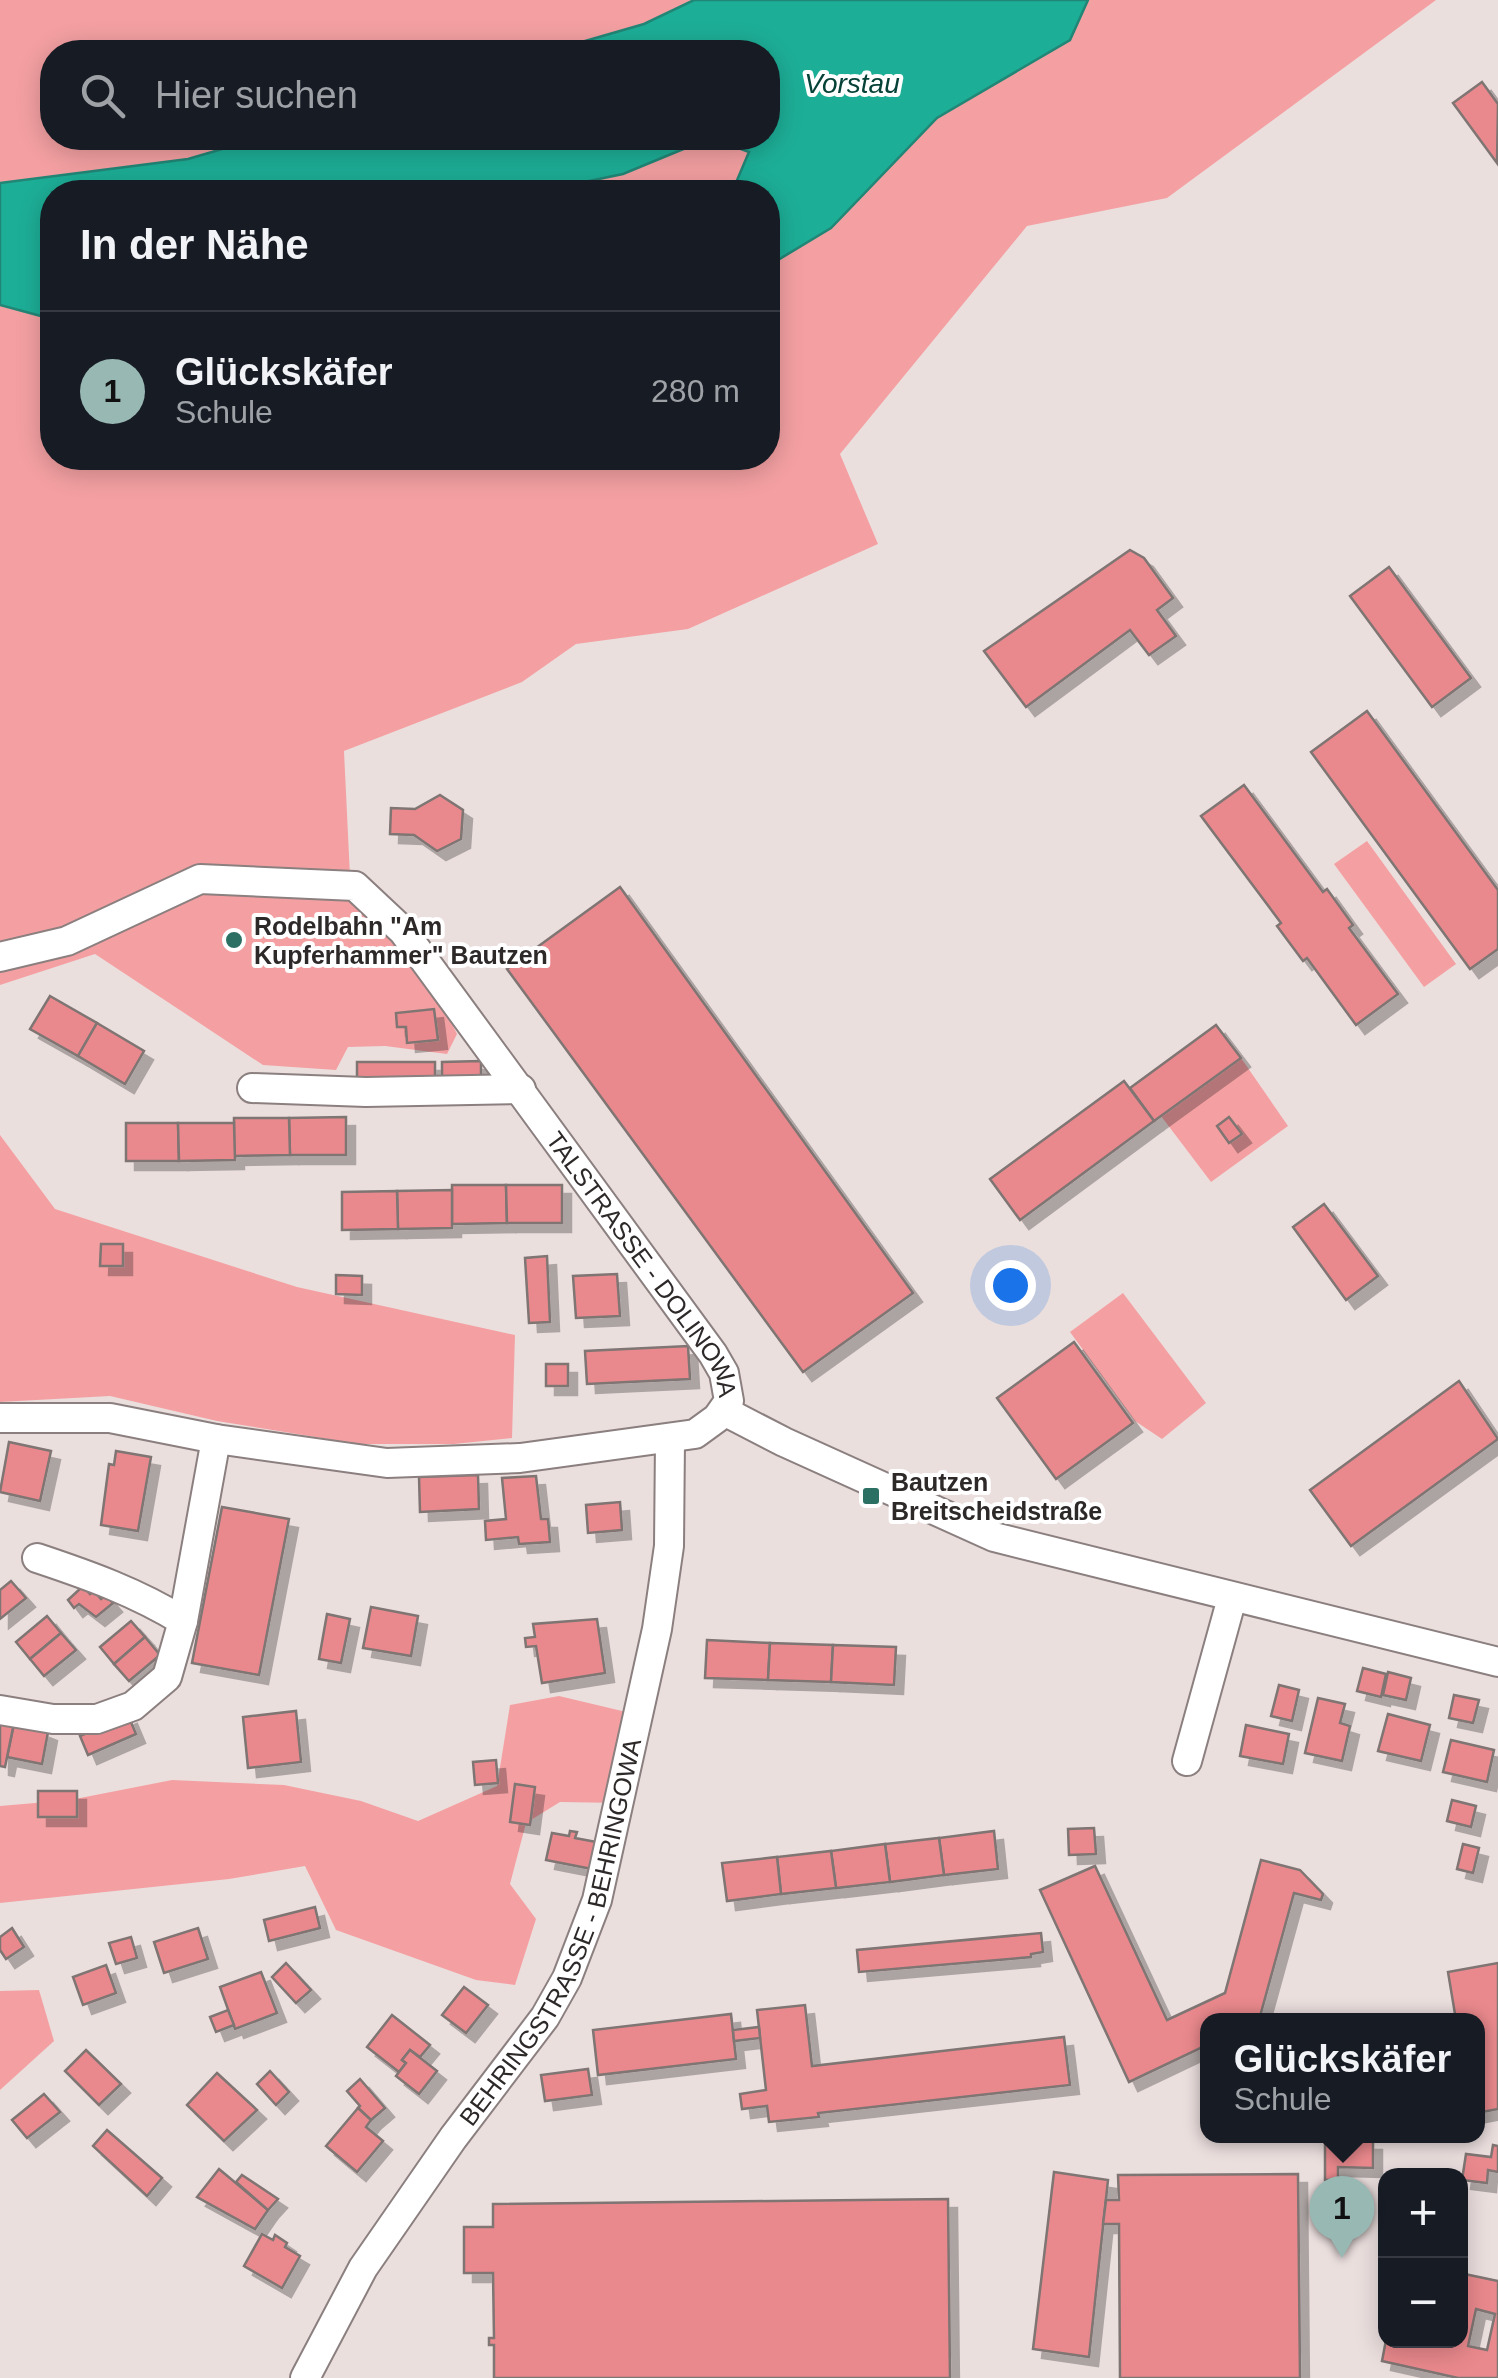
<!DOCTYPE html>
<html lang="de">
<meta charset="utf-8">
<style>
body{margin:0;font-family:Arial,sans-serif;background:#20242c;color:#f1f3f6}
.controls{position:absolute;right:30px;bottom:30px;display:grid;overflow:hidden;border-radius:20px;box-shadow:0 5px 25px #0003}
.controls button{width:90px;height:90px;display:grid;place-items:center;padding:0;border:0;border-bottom:2px solid #363941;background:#171b24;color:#f1f3f6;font:50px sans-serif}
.you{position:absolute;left:1010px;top:1285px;width:35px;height:35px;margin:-25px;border:8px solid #fff;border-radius:50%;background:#1a73e8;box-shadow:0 0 0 15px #1a73e833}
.badge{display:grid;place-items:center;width:65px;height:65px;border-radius:50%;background:#98b8b4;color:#111;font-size:32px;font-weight:700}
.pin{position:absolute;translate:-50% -82px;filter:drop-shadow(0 2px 5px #0008)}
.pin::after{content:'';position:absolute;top:52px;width:35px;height:30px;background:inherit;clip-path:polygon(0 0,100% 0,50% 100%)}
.popup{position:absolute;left:1200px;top:2013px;width:285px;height:130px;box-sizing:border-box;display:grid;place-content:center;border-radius:20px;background:#171b24;filter:drop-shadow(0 2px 8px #0005);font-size:32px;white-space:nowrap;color:#9ea1a6}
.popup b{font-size:38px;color:#f1f3f6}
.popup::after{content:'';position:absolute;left:50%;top:100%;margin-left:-20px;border:20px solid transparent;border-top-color:#171b24}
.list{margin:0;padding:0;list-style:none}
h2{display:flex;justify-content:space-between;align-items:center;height:130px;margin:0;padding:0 40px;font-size:42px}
h2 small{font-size:32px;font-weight:400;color:#9ea1a6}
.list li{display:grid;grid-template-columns:65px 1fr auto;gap:30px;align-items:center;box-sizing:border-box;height:160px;padding:0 40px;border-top:2px solid #363941}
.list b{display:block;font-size:38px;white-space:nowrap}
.list p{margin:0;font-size:32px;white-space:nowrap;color:#9ea1a6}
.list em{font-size:32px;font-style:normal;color:#9ea1a6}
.icon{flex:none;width:55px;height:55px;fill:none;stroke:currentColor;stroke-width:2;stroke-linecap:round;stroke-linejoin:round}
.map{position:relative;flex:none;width:1498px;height:2378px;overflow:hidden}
.search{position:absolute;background:#171b24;box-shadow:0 5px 25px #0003;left:40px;top:40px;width:740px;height:110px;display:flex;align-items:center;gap:25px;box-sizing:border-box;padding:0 35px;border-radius:40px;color:#9ea1a6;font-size:38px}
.panel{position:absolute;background:#171b24;box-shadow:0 5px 25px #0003;left:40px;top:180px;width:740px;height:290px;border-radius:40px}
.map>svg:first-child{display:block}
</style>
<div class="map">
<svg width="1498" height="2378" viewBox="0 0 1498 2378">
<defs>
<filter id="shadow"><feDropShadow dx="9" dy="9" stdDeviation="0" flood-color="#0004"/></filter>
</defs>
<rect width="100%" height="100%" fill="#ebdfde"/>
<g fill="#f4a0a2">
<polygon points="0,0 694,0 644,24 547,52 52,52 52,138 260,138 188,159 0,183"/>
<polygon points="1088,0 1436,0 1167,198 1027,226 840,454 878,544 688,629 576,644 522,682 344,751 350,876 197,870 64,932 0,945 0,305 52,319 52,458 768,458 768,267 831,228 937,118 1070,40"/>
<polygon points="710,138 750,152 732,192 536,192 623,174"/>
<polygon points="1367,841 1456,964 1424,987 1334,864"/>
<polygon points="343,892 378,913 428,976 457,1034 447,1054 385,1046 348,1047 336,1070 263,1065 95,954 0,985 0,965 197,894"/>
<polygon points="1241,1058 1288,1126 1211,1182 1161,1116"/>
<polygon points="0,1135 55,1209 297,1287 515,1335 512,1438 454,1444 358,1444 217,1421 110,1396 0,1402"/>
<polygon points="1123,1293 1206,1403 1162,1439 1135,1421 1070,1332"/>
<polygon points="559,1696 639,1715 620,1803 560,1802 526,1823 510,1884 536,1919 515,1985 476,1980 336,1930 305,1866 229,1879 0,1903 0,1806 70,1800 172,1780 284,1785 361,1801 418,1821 497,1786 510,1705"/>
<polygon points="39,1990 54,2041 0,2090 0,1991"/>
</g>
<g fill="#1dae97" stroke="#228676" stroke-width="2.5">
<polygon points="694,0 1088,0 1070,40 937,118 831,228 768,266 768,192 732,192 749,152 712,138 768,138 768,52 547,52 644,24"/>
<polygon points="260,138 710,138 623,174 536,192 52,192 52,319 0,305 0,183 188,159"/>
</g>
<g fill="#ea898d" stroke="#7f7473" stroke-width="2.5" fill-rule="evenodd" filter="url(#shadow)">
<polygon points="1482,82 1498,104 1497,163 1453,103"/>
<polygon points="1130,550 1144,558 1173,598 1157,610 1176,636 1149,655 1130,630 1026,707 984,651"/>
<polygon points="1389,567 1471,678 1432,707 1350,596"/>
<polygon points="1367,711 1498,890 1498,949 1470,969 1311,752"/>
<polygon points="1244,785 1323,892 1327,889 1353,925 1349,928 1398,994 1356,1025 1307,958 1303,961 1277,926 1281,923 1201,816"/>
<polygon points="440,795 463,810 461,839 437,851 414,835 390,834 391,808 415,809"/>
<polygon points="620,887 913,1293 803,1372 507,969"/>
<polygon points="50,996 97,1023 78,1056 30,1029"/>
<polygon points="434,1009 438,1040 407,1043 406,1027 397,1027 396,1013"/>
<polygon points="97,1023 144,1051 125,1084 78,1056"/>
<polygon points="1216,1025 1241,1058 1154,1121 1130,1088"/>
<polygon points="481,1061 481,1080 442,1080 442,1062"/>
<polygon points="357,1062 435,1062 435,1080 357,1081"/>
<polygon points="1124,1081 1154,1121 1020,1220 990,1179"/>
<polygon points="346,1117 346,1155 290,1155 289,1118"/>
<polygon points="1229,1117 1242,1134 1229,1143 1217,1126"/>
<polygon points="234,1118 289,1118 290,1155 234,1156"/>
<polygon points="126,1123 178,1123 179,1161 126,1161"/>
<polygon points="178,1123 234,1123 235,1160 179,1161"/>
<polygon points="452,1185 506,1185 507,1223 452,1224"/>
<polygon points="506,1185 562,1185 562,1223 507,1223"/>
<polygon points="452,1190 452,1228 398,1229 397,1191"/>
<polygon points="397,1191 398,1229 342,1230 342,1192"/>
<polygon points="1324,1204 1378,1276 1346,1300 1293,1227"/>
<polygon points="101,1244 123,1244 123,1266 100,1266"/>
<polygon points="547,1256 550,1322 529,1323 525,1258"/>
<polygon points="617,1274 620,1316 576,1318 573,1276"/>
<polygon points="336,1275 362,1276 362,1295 336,1294"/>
<polygon points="1074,1342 1133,1423 1056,1479 997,1398"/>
<polygon points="688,1346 690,1379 587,1384 585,1351"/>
<rect x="546" y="1364" width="22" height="22"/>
<polygon points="1459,1381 1498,1439 1351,1546 1310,1490"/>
<polygon points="9,1442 51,1451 40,1501 0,1492"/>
<polygon points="116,1451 151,1457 138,1531 101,1525 109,1464 114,1465"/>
<polygon points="478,1475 479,1509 420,1512 419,1477"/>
<polygon points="536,1476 541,1519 548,1519 550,1542 519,1544 518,1537 486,1540 485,1521 506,1519 502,1478"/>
<polygon points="620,1502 622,1530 588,1533 586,1505"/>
<polygon points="222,1507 289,1519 259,1675 192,1663"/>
<polygon points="11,1581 26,1598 0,1619 0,1590"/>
<polygon points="83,1586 90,1594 94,1591 101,1599 106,1595 113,1603 96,1617 79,1604 74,1608 68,1600"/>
<polygon points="371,1607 418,1616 411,1656 363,1648"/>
<polygon points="327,1614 350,1619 341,1663 319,1659"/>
<polygon points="47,1616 61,1633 30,1659 16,1642"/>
<polygon points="597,1619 605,1673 542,1683 536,1646 526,1647 525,1638 535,1637 533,1624"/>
<polygon points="131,1621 145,1637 114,1664 100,1647"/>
<polygon points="61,1633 76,1650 44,1676 30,1659"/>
<polygon points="145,1637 160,1655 129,1681 114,1664"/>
<polygon points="707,1640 770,1643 768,1680 705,1678"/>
<polygon points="770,1643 833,1645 831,1682 768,1680"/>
<polygon points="833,1645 896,1647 894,1685 831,1682"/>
<polygon points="1363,1668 1386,1674 1381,1697 1357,1691"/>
<polygon points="1388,1672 1411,1678 1406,1700 1383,1695"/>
<polygon points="1279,1685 1299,1690 1292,1721 1271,1716"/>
<polygon points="1454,1695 1479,1700 1473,1723 1449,1718"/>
<polygon points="1318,1698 1345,1704 1340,1723 1350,1726 1342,1761 1305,1753"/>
<polygon points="296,1711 301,1762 248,1768 243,1717"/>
<polygon points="1388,1714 1430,1725 1421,1761 1378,1751"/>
<polygon points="128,1715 136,1734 88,1755 80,1736"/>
<polygon points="15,1719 48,1732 42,1764 7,1757"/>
<polygon points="0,1721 14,1723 5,1767 0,1766"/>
<polygon points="1246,1725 1289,1734 1283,1764 1240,1756"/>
<polygon points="1451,1740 1494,1750 1487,1782 1443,1772"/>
<polygon points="496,1760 498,1783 475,1785 473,1762"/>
<polygon points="515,1784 535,1787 530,1825 510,1822"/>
<rect x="38" y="1791" width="39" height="26"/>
<polygon points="1452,1800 1476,1806 1471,1827 1447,1821"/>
<polygon points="1094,1828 1096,1854 1069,1855 1068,1829"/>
<polygon points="570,1831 577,1832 575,1838 607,1844 602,1871 546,1860 552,1833 569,1836"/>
<polygon points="994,1831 998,1869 944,1875 939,1838"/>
<polygon points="939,1838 944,1875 890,1882 885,1844"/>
<polygon points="885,1844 890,1882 836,1888 831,1851"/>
<polygon points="1463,1844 1479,1848 1473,1873 1457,1869"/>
<polygon points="831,1851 836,1888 781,1894 777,1857"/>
<polygon points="777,1857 781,1894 727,1901 722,1863"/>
<polygon points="1261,1860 1300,1870 1323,1894 1321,1900 1294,1893 1259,2020 1207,2020 1207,2045 1129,2082 1040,1890 1095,1866 1167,2020 1225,1993"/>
<polygon points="315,1907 320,1928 269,1941 264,1920"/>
<polygon points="12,1928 24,1947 6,1959 0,1950 0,1937"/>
<polygon points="198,1928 208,1959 164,1973 154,1942"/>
<polygon points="1041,1933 1043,1952 1031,1954 1031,1957 859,1972 857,1950"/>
<polygon points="131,1937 137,1958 116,1964 109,1943"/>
<polygon points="286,1963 311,1990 296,2003 272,1977"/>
<polygon points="1498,1963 1498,2109 1477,2113 1477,2020 1456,2020 1448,1972"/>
<polygon points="106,1965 116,1993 83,2005 73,1977"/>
<polygon points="261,1972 277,2013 235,2029 220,1987"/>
<polygon points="464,1987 488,2005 466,2033 442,2015"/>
<polygon points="805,2005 812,2066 1064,2037 1070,2085 818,2113 819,2117 769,2122 767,2106 742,2109 740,2094 766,2090 757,2010"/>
<polygon points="228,2010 234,2025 216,2032 210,2017"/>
<polygon points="731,2014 736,2059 598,2075 593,2030"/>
<polygon points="392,2015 430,2045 420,2057 410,2050 402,2060 406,2063 399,2072 367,2047"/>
<polygon points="759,2027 760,2038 734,2041 733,2030"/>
<polygon points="86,2050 121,2084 99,2105 65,2071"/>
<polygon points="410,2050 437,2071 419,2094 396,2076 406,2063 402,2060"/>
<polygon points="588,2069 592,2095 545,2101 541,2075"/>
<polygon points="270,2071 289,2092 276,2105 257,2084"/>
<polygon points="217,2073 257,2110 224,2141 187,2105"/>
<polygon points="360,2079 385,2108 371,2120 358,2108 360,2106 347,2091"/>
<polygon points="44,2094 60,2112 27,2138 12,2120"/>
<polygon points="358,2108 371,2120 366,2127 383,2141 357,2172 326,2146"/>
<polygon points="107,2130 162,2178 147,2196 93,2146"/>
<polygon points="1325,2140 1373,2141 1373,2168 1338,2167 1338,2180 1325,2180"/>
<polygon points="1493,2145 1498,2146 1498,2172 1488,2170 1487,2183 1462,2180 1466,2154 1491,2157"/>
<polygon points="219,2169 268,2210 255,2229 197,2197"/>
<polygon points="1054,2172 1108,2180 1089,2357 1033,2349"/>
<polygon points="1298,2174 1300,2378 1120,2378 1119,2224 1103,2224 1106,2200 1119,2200 1118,2175"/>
<polygon points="242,2175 278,2199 268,2210 236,2182"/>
<polygon points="948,2199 950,2378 494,2378 494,2345 489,2345 489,2338 494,2338 493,2273 464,2273 464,2227 493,2227 493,2204"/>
<polygon points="262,2234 273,2240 275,2235 287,2243 285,2247 300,2256 282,2288 244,2266"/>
<path d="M1460 2273 1498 2281V2378H1458L1382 2361 1386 2340H1460ZM1476 2309 1495 2314 1487 2350 1468 2346Z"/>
</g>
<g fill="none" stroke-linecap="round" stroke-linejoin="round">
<defs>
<g id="minor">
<path id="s1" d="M0 957 67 941 200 879 355 886 403 931 713 1354 724 1373 729 1401 717 1418 695 1434 520 1458 387 1463 216 1439 110 1418H0"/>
<polyline points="252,1088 366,1092 521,1089"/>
<polyline points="724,1411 784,1442 994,1537 1498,1662"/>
<polyline points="183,1621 216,1439"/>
<path d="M0 1710 53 1719H97L133 1706 167 1677 183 1621C136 1592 88 1575 37 1558"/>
<polyline points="1187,1761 1232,1598"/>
<path id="s2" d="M305 2378 363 2268 453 2138 545 2017 567 1978 597 1900 657 1629 669 1546 670 1440"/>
</g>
</defs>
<use href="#minor" stroke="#8b7f7f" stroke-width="32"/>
<use href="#minor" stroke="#fff" stroke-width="28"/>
</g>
<g fill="#2c7063" stroke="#fff" stroke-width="4">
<circle cx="234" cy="940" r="10"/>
<rect x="861" y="1486" width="20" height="20" rx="5"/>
</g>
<g text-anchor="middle" stroke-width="8" stroke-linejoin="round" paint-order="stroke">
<g font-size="25" font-weight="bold" fill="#2e2929" stroke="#fff" text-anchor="start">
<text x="254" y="935">Rodelbahn "Am<tspan x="254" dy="29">Kupferhammer" Bautzen</tspan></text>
<text x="891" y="1491">Bautzen<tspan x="891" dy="29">Breitscheidstraße</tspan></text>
</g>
<g font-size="25" fill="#2e2929" stroke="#fff">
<text dy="9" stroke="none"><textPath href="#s1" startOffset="848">TALSTRASSE - DOLINOWA</textPath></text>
<text dy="9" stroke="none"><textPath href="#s2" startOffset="515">BEHRINGSTRASSE - BEHRINGOWA</textPath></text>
</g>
<g font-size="28" font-style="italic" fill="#064238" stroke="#fff">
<text x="852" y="93">Vorstau</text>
</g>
</g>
</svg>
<div class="controls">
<button>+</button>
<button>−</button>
</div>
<div class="you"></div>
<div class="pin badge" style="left:1342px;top:2258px">1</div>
<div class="popup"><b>Glückskäfer</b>Schule</div>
<div class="search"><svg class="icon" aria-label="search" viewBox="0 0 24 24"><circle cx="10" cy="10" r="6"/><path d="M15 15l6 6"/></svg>Hier suchen</div>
<section class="panel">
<h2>In der Nähe<small></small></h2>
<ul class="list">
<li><span class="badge">1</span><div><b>Glückskäfer</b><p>Schule</p></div><em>280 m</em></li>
</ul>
</section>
</div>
